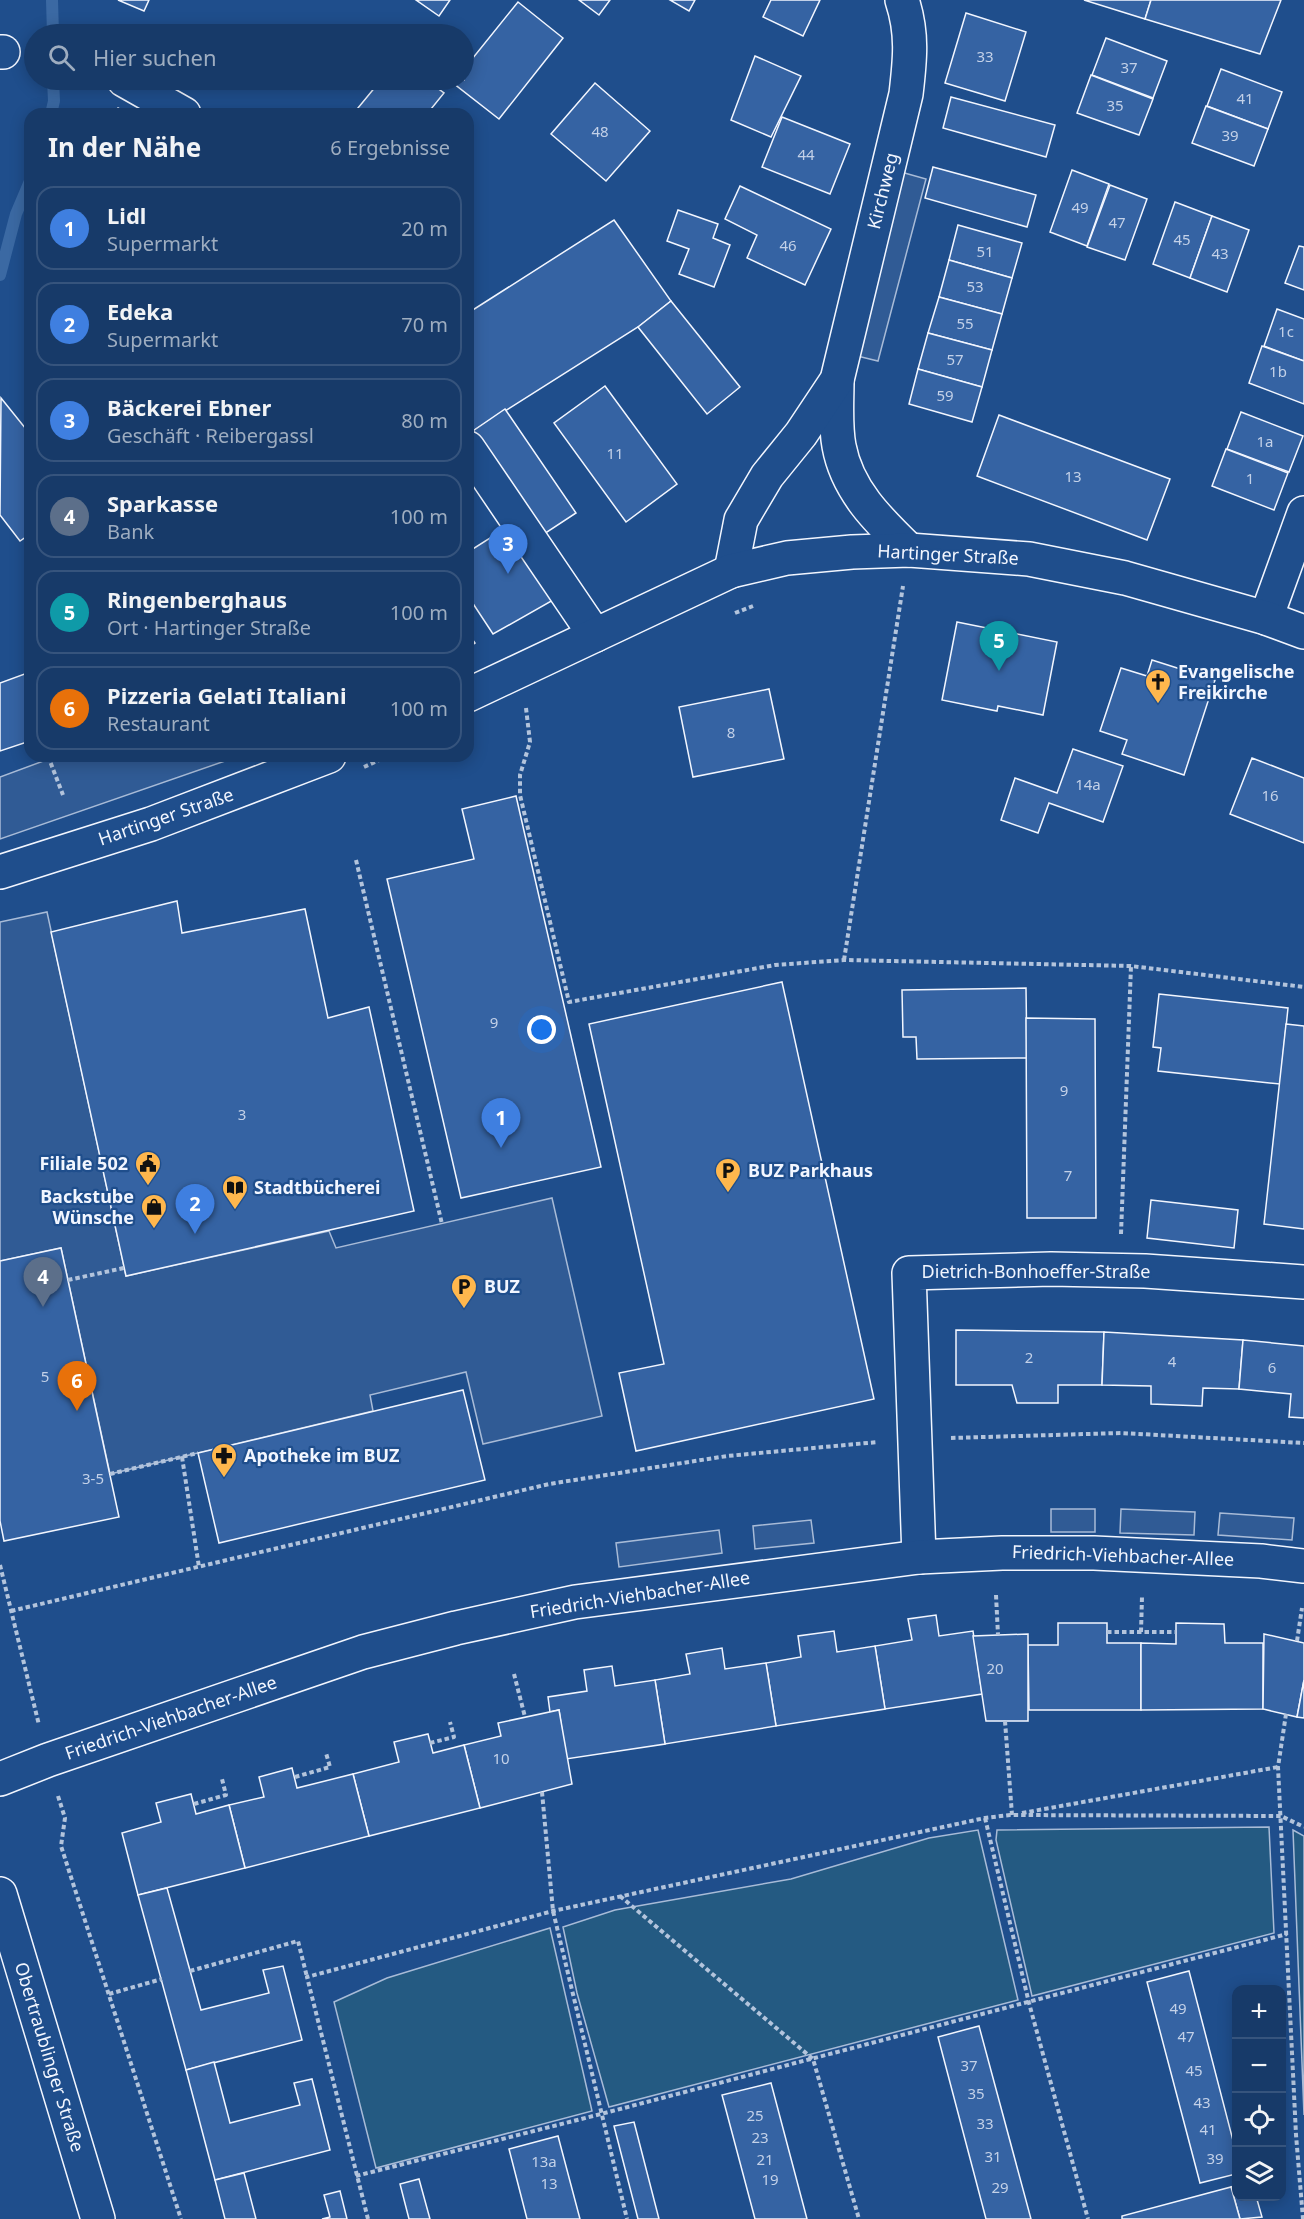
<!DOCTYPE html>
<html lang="de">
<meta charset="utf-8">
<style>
body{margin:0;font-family:"Noto Sans",sans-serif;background:#244571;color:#f1f3f6}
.controls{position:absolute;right:18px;bottom:18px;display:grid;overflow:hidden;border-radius:12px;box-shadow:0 3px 15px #0003}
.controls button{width:54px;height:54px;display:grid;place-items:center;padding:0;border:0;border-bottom:2px solid #36547d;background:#173a69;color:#f1f3f6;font:30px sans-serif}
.you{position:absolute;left:542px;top:1030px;width:21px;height:21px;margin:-15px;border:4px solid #fff;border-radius:50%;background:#1a73e8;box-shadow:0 0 0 9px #1a73e833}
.badge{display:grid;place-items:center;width:39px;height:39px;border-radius:50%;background:#e797bd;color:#fff;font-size:20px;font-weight:700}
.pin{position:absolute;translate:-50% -50px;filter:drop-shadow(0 2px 3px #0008)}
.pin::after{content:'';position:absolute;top:32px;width:21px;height:18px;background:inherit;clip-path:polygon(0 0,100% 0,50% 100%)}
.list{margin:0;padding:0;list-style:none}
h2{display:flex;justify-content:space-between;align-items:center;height:78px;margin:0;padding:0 24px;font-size:26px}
h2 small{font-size:20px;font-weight:400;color:#9eadc0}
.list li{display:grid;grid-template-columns:39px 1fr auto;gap:18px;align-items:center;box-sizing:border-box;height:84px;margin:0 12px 12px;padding:0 12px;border:2px solid #36547d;border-radius:18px}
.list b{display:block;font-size:22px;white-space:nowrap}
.list p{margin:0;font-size:20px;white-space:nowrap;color:#9eadc0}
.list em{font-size:20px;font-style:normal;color:#9eadc0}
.icon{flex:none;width:33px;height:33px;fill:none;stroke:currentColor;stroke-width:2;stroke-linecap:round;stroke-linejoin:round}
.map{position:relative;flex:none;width:1304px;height:2219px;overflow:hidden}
.search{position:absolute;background:#173a69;box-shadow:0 3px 15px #0003;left:24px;top:24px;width:450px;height:66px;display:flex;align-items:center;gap:15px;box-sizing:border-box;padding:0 21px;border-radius:33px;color:#9eadc0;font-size:22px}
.panel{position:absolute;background:#173a69;box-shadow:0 3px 15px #0003;left:24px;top:108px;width:450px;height:654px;border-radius:18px}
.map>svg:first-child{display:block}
</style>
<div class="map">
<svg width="1304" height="2219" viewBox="0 0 1304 2219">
<rect width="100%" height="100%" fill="#1f4e8c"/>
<g fill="#245a82" stroke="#a8bbd7" stroke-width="1.5">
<polygon points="1269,1827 1274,1933 1032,1996 996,1840 997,1830"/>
<polygon points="978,1830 1018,2000 609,2107 577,1993 563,1927 615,1910 791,1879 929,1838"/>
<polygon points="1293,1830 1304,1836 1304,2115"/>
<polygon points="550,1928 592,2111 376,2168 334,2002 387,1978"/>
</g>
<g fill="#305b95" stroke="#a8bbd7" stroke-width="1.5">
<polygon points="901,172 926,179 878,361 853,355"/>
<polygon points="57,756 223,756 225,761 0,839 0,777"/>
<polygon points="47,912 126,1276 329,1231 336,1248 552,1198 602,1416 483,1444 466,1372 370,1395 373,1411 110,1474 61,1248 0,1261 0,922"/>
<rect x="1051" y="1509" width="44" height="23"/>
<polygon points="1121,1509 1195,1512 1194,1535 1120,1533"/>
<polygon points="1220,1513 1294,1518 1292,1540 1218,1535"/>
<polygon points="811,1520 814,1543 755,1549 753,1526"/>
<polygon points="719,1530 722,1553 619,1567 616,1543"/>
</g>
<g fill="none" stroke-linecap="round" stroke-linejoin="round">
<g stroke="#3b69a3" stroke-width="12">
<polyline points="52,0 53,34"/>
<polyline points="51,114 54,101 53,80"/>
<polyline points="0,275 16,214 30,181"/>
</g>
</g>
<g fill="#3563a3" stroke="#f2f6ff" stroke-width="1.5">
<polygon points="118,0 149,0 144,11"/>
<polygon points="416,0 450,0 439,16"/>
<polygon points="579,0 610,0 599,15"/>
<polygon points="670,0 695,0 689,11"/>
<polygon points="771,0 820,0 803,36 763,17"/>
<polygon points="1084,0 1151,0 1145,19"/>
<polygon points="1151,0 1281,0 1260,54 1145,19"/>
<polygon points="518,2 563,38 499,119 453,83 455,80 464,80 464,69"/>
<polygon points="966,13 1026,32 1005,101 945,83"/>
<polygon points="1106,38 1167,61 1153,98 1092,75"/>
<polygon points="755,56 801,76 771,137 731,120"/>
<polygon points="1221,69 1282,92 1268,129 1207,106"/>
<polygon points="1091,75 1153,99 1139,135 1077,113"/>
<polygon points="381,80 426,80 444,93 427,114 353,114"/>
<polygon points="595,83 650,131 606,181 551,134"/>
<polygon points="951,97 1055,125 1046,157 943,128"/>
<polygon points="1206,106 1268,129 1254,166 1192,143"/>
<polygon points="118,108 129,114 114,114"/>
<polygon points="782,117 850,144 830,194 762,167"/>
<polygon points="933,167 1036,195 1027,227 925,198"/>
<polygon points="1072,170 1109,184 1087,246 1050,232"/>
<polygon points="1110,185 1147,199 1125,260 1087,247"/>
<polygon points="740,186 831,229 805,285 747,258 757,235 725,219"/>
<polygon points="1175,202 1212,216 1190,278 1153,264"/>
<polygon points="678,210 718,224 713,238 730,245 714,287 679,274 689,249 667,241"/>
<polygon points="1212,216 1249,230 1227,292 1190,278"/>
<polygon points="614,220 671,301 638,327 470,433 468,429 468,313"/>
<polygon points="958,225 1022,243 1012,278 949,260"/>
<polygon points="1299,246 1304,247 1304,290 1285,283"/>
<polygon points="949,260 1012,278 1002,314 939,297"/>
<polygon points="939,297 1002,314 992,350 928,333"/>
<polygon points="671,301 740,387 707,414 638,327"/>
<polygon points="1277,309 1304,319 1304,361 1264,346"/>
<polygon points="928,333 992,350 982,387 918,369"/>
<polygon points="1262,346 1304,361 1304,404 1249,383"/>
<polygon points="918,369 982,387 972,422 909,404"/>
<polygon points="605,386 677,484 626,522 554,423"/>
<polygon points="1,398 30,434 30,534 20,541 0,515"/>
<polygon points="505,409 576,513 541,536 470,433"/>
<polygon points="1241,412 1303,436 1289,472 1227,449"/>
<polygon points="999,415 1170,479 1147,540 977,476"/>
<polygon points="1226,449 1288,473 1274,510 1212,486"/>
<polygon points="517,521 562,595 493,634 468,596 468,552"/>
<polygon points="957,622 1057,642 1043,715 998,706 997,711 942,700"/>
<polygon points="468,633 475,643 468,648"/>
<polygon points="1152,660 1215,680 1184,775 1122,754 1127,740 1100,731 1121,668 1147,676"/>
<polygon points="30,672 30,741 0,751 0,683"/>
<polygon points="769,689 784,759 693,777 679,707"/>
<polygon points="1073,749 1123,766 1103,822 1049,803 1038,833 1001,820 1015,778 1057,793"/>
<polygon points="1252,758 1304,778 1304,843 1230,814"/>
<polygon points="516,796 601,1167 461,1198 387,879 474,859 462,809"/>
<polygon points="177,901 182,933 305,909 328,1018 369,1007 414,1211 126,1276 51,932"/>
<polygon points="782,982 874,1399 636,1451 619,1373 664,1364 589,1024"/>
<polygon points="1026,988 1027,1058 917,1059 916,1037 903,1037 902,990"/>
<polygon points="1159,994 1288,1008 1280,1084 1158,1071 1161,1048 1153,1047"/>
<polygon points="1026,1018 1095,1019 1096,1218 1027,1218"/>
<polygon points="1286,1024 1304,1026 1304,1229 1264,1224"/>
<polygon points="1151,1200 1238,1210 1234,1248 1147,1238"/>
<polygon points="61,1248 119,1517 4,1541 0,1521 0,1261"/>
<polygon points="956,1330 1104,1332 1102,1385 1058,1385 1058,1403 1017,1403 1012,1385 956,1385"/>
<polygon points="1104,1332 1243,1340 1239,1389 1203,1388 1202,1406 1151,1404 1151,1386 1102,1385"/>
<polygon points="1243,1340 1304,1346 1304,1418 1289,1417 1291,1394 1239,1389"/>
<polygon points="463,1390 485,1480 219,1543 198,1453"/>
<polygon points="936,1615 939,1636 973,1631 982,1694 885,1709 875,1646 912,1640 908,1619"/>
<polygon points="1058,1623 1107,1623 1107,1643 1141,1643 1141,1710 1029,1710 1028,1645 1058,1645"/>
<polygon points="1176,1623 1224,1624 1225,1643 1263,1643 1263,1709 1141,1710 1141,1643 1176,1644"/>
<polygon points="834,1631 837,1652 875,1646 885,1709 776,1726 766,1663 801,1657 798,1636"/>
<polygon points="1028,1634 1028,1721 986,1721 973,1636"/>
<polygon points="1264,1634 1304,1643 1304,1680 1297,1717 1263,1709"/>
<polygon points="722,1648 725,1669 766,1663 776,1726 665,1744 655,1680 690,1674 686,1654"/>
<polygon points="612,1666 615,1686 655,1680 665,1744 566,1759 559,1710 550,1712 548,1697 587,1691 584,1670"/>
<polygon points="1304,1680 1304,1718 1297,1717"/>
<polygon points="559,1710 572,1784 480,1808 464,1745 501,1736 498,1723"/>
<polygon points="428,1734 433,1753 464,1745 480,1808 369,1836 353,1774 399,1762 394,1742"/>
<polygon points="292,1768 297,1788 353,1774 369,1836 245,1868 229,1805 264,1797 259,1777"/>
<polygon points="191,1794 196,1814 229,1805 245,1868 138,1895 122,1833 161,1822 156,1803"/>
<polygon points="167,1888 201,2010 269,1993 263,1970 283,1966 302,2040 186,2070 138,1895"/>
<polygon points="1189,1971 1236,2152 1236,2174 1200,2183 1147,1982"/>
<polygon points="979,2026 1031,2219 986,2219 938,2037"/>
<polygon points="214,2062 230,2123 300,2105 294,2083 312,2079 330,2150 215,2180 186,2070"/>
<polygon points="771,2083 807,2219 755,2219 722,2095"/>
<polygon points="634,2122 659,2219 638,2219 614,2126"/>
<polygon points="558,2136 580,2219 527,2219 509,2149"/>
<polygon points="244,2173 256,2219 225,2219 215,2180"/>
<polygon points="419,2179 430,2219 409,2219 400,2184"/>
<polygon points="1236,2185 1236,2196 1256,2196 1262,2217 1240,2219 1231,2187"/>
<polygon points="1231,2187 1240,2219 1122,2219 1122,2216"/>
<polygon points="340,2191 347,2219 322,2219 330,2217 324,2195"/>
</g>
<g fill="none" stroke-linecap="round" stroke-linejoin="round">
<defs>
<g id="street">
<polyline points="0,52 3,52"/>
<polyline points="124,80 184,114"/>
<path d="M837 380C837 401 835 425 839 446 847 490 878 520 909 550"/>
<polyline points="468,448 595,635"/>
<path d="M731 571 741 520 767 476 801 434 837 380 906 94C910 60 913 33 902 0"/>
<polyline points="1266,618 1304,513"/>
<polyline points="468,695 731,571 787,558 852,552 909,550 1029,559 1125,578 1266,618 1304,632"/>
<polyline points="0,872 151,824 329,756"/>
<polyline points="919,1557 909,1273 1051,1269 1145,1271 1304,1282"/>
<polyline points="0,1779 48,1760 363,1652 456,1628 575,1602 919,1557 1002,1553 1094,1553 1261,1561 1304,1566"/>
</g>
<polyline id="secondary" points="0,1894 98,2219"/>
</defs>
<use href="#street" stroke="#f2f6ff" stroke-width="36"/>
<use href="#secondary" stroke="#f2f6ff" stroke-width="36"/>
<g stroke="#b3c4dc" stroke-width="4" stroke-dasharray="4.5 3" stroke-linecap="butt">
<polyline points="735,613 753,606"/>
<polyline points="526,708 530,742 520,775 520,795 569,1002 775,965 844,960 1131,966 1304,987"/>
<polyline points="48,756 63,795"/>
<polyline points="364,767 388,756"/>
<polyline points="356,860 442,1224"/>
<polyline points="844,960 903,586"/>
<polyline points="1121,1234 1131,966"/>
<polyline points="68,1280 124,1268"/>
<polyline points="951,1438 1121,1433 1304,1443"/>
<polyline points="182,1457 199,1567"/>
<polyline points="110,1474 198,1453"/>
<polyline points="0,1565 39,1725"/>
<polyline points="996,1595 998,1635"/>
<polyline points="11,1611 549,1484 727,1456 878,1442"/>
<polyline points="1107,1632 1176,1632"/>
<polyline points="1141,1632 1142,1597"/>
<polyline points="1297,1641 1302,1608"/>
<polyline points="514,1674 525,1717"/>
<polyline points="1286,1714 1278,1767 1296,2135 1303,2219"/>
<polyline points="1005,1721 1012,1815"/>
<polyline points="430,1743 454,1737 450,1722"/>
<polyline points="295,1777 330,1767 326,1753"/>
<polyline points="542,1792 553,1911 627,2219"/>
<polyline points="58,1796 65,1818 61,1846 181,2219"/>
<polyline points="194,1804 226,1795 222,1779"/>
<polyline points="1022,1813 1278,1767"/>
<polyline points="985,1818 1029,2003 1088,2219"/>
<polyline points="620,1896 813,2059 859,2219"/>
<polyline points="190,1971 298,1941 307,1977"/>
<polyline points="109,1994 162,1979"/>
<polyline points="356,2176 601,2114 1287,1934"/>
<polyline points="368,2219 307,1977 553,1911 985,1818 1010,1815 1281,1816 1304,1827"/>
</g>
<use href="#street" stroke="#1f4e8c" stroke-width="33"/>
<use href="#secondary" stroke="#1f4e8c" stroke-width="33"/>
</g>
<defs>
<symbol id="church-pin" viewBox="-11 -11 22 30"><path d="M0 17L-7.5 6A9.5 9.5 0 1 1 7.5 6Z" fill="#ffb74d" stroke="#1f4e8c"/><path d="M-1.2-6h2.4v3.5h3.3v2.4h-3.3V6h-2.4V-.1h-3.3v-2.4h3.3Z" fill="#111"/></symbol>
<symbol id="civic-pin" viewBox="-11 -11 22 30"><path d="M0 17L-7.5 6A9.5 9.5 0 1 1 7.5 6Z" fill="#ffb74d" stroke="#1f4e8c"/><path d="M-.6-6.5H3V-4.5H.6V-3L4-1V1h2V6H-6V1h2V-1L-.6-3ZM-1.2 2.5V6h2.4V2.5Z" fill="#111"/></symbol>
<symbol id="parking-pin" viewBox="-11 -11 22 30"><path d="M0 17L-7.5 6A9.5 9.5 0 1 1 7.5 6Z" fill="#ffb74d" stroke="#1f4e8c"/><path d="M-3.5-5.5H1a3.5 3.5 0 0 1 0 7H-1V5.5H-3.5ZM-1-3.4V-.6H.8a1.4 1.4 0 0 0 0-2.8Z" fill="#111"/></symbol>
<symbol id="library-pin" viewBox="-11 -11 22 30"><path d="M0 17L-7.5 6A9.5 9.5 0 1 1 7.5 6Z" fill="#ffb74d" stroke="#1f4e8c"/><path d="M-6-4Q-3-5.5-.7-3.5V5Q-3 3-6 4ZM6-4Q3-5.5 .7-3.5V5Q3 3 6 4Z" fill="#111"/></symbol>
<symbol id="shop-pin" viewBox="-11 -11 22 30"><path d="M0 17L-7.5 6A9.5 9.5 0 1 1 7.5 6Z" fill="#ffb74d" stroke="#1f4e8c"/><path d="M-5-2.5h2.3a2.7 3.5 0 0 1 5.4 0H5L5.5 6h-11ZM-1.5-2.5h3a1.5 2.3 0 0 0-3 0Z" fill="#111"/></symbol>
<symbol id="pharmacy-pin" viewBox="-11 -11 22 30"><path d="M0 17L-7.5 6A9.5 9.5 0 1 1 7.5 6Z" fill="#ffb74d" stroke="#1f4e8c"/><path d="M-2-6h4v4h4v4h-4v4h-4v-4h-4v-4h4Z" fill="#111"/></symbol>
</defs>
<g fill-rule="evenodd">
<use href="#church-pin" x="1143" y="667" width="30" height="40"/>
<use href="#civic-pin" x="133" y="1149" width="30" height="40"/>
<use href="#parking-pin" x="713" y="1156" width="30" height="40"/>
<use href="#library-pin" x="220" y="1173" width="30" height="40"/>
<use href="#shop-pin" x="139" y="1192" width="30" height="40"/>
<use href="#parking-pin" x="449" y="1272" width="30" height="40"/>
<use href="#pharmacy-pin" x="209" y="1441" width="30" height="40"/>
</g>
<g text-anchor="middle" stroke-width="4.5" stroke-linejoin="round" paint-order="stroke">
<g font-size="15" fill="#c3d1e8">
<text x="985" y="62">33</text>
<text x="1129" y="73">37</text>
<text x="1245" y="104">41</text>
<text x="1115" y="111">35</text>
<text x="600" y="137">48</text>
<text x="1230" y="141">39</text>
<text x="806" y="160">44</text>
<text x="1080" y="213">49</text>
<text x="1117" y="228">47</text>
<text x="1182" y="245">45</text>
<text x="788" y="251">46</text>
<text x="985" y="257">51</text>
<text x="1220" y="259">43</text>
<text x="975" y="292">53</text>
<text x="965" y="329">55</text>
<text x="1286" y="337">1c</text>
<text x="955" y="365">57</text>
<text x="1278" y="377">1b</text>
<text x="945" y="401">59</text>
<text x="1265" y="447">1a</text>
<text x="615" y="459">11</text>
<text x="1073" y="482">13</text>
<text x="1250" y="484">1</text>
<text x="731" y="738">8</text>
<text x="1088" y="790">14a</text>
<text x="1270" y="801">16</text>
<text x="494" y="1028">9</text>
<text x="1064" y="1096">9</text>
<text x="242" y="1120">3</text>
<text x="1068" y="1181">7</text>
<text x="1029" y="1363">2</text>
<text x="1172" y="1367">4</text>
<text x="1272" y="1373">6</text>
<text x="45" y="1382">5</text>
<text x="93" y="1484">3-5</text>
<text x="995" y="1674">20</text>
<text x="501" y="1764">10</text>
<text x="1178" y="2014">49</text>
<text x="1186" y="2042">47</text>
<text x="969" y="2071">37</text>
<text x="1194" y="2076">45</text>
<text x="976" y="2099">35</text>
<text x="1202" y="2108">43</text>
<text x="755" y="2121">25</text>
<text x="985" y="2129">33</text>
<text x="1208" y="2135">41</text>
<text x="760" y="2143">23</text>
<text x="993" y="2162">31</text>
<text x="1215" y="2164">39</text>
<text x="765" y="2165">21</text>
<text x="544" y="2167">13a</text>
<text x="770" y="2185">19</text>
<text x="549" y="2189">13</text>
<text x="1000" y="2193">29</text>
</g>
<g font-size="18" fill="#f2f6ff" stroke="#1f4e8c">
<text transform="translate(883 191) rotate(-76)" y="6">Kirchweg</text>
<text transform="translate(948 555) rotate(3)" y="6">Hartinger Straße</text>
<text transform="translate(166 817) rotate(-19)" y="6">Hartinger Straße</text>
<text x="1036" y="1278">Dietrich-Bonhoeffer-Straße</text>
<text transform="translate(1123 1556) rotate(2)" y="6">Friedrich-Viehbacher-Allee</text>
<text transform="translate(640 1595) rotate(-9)" y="6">Friedrich-Viehbacher-Allee</text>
<text transform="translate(171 1718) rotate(-19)" y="6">Friedrich-Viehbacher-Allee</text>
<text transform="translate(49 2057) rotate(73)" y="6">Obertraublinger Straße</text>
</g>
<g font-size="18" font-weight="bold" fill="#f2f6ff" stroke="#1f4e8c" text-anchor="start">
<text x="1178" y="678">Evangelische<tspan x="1178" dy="21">Freikirche</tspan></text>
<text x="128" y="1170" text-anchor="end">Filiale 502</text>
<text x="748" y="1177">BUZ Parkhaus</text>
<text x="254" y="1194">Stadtbücherei</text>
<text x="134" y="1203" text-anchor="end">Backstube<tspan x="134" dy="21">Wünsche</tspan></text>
<text x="484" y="1293">BUZ</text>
<text x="244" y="1462">Apotheke im BUZ</text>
</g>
</g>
</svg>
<div class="controls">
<button>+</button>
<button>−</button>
<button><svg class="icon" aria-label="locate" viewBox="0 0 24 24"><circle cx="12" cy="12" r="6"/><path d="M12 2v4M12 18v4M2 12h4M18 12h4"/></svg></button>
<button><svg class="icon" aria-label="layers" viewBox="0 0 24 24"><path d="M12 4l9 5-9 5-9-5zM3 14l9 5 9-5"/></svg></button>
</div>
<div class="you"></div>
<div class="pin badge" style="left:501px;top:1148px;background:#3f7fe0">1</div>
<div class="pin badge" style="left:195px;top:1234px;background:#3f7fe0">2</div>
<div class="pin badge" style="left:508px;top:574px;background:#3f7fe0">3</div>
<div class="pin badge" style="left:43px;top:1307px;background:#5c6f8a">4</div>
<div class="pin badge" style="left:999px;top:671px;background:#0f9aa8">5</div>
<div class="pin badge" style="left:77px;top:1411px;background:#e8710a">6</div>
<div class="search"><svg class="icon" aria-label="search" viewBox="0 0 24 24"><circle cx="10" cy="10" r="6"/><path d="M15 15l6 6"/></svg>Hier suchen</div>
<section class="panel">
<h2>In der Nähe<small>6 Ergebnisse</small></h2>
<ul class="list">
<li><span class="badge" style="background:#3f7fe0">1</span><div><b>Lidl</b><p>Supermarkt</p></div><em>20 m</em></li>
<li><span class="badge" style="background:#3f7fe0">2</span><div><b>Edeka</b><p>Supermarkt</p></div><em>70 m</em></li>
<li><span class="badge" style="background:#3f7fe0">3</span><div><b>Bäckerei Ebner</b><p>Geschäft · Reibergassl</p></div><em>80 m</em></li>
<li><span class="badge" style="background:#5c6f8a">4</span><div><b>Sparkasse</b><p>Bank</p></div><em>100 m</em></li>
<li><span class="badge" style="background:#0f9aa8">5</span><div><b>Ringenberghaus</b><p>Ort · Hartinger Straße</p></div><em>100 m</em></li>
<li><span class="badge" style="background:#e8710a">6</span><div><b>Pizzeria Gelati Italiani</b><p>Restaurant</p></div><em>100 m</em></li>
</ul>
</section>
</div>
